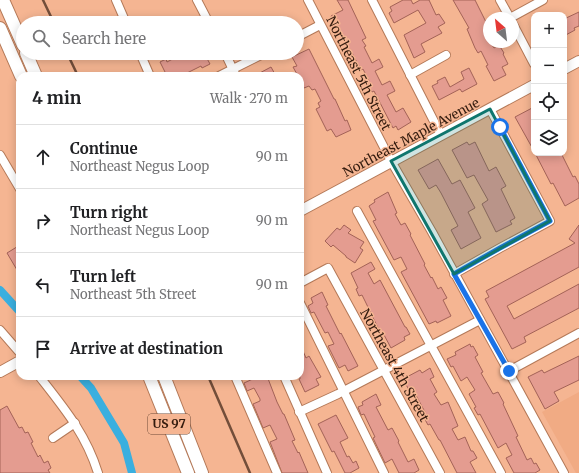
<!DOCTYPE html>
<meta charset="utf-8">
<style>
body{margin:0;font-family:Merriweather,serif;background:#f6f6f6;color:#202124}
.controls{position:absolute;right:12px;top:12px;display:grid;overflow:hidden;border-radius:8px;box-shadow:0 2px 10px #0003}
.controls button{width:36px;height:36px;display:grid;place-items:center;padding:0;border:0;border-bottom:1px solid #e0e0e0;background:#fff;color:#202124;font:20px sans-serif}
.compass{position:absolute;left:483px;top:12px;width:36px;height:36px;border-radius:50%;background:#fff;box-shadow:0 2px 10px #0003;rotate:332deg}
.stop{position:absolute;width:12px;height:12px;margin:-9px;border:3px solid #1a73e8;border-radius:50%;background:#fff}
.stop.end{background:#1a73e8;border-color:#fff;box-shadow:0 1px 4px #0008}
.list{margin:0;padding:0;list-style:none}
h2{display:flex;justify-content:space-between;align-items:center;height:52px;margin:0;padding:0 16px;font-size:17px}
h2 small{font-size:13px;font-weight:400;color:#757577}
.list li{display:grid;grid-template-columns:26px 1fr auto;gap:12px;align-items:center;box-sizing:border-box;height:64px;padding:0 16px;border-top:1px solid #e0e0e0}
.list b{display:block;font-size:15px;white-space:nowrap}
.list p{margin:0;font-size:13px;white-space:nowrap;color:#757577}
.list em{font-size:13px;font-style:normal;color:#757577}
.icon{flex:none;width:22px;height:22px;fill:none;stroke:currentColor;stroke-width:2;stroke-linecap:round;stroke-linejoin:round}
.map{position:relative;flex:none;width:579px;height:473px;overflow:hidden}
.search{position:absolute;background:#fff;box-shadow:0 2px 10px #0003;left:16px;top:16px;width:288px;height:44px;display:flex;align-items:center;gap:10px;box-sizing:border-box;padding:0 14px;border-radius:22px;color:#757577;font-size:15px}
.panel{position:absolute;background:#fff;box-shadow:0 2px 10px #0003;left:16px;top:72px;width:288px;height:308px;border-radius:12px}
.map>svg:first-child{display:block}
</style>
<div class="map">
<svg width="579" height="473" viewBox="0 0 579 473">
<rect width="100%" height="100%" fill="#f5b592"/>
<polygon fill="#f1ab84" points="579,392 579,473 576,473 542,412"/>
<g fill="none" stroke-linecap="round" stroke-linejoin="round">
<g stroke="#3aafdf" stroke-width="8">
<polyline points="0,290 20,312"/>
<polyline points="80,376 91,388 124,443 132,473"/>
</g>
</g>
<g fill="#e49c90" stroke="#a36257">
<polygon points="337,0 348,0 366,38 362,40 366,46 364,47 372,63 379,59 383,67 375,71 382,85 390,81 395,91 387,95 396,112 403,108 411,122 398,130 396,126 393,128 374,91 372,92 367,82 369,81 363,69 361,70 352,53 351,54 331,16 343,10"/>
<polygon points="403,0 411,0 413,4 420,0 429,0 436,15 439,14 445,23 438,27 442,33 421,44 425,52 414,58 404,35 426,23 418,10 394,23 389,13 392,11 390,7"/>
<polygon points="453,0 475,0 489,28 489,42 490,42 494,48 499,45 504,53 503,54 508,64 502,67 506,75 494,81 486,66 488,65 481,51 478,53 475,48 467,29 469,28"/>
<polygon points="579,12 579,26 574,28 575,30 564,36 564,19"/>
<polygon points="309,49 334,99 335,99 345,121 347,120 351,130 336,137 331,129 327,131 316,109 320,107 318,103 321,101 315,89 312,90 309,86 304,88 300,80 300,76 298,76 293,67 297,66 292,57"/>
<polygon points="184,53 204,53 210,64 202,68 201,66 181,76 167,76 160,62 166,59 167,62"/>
<polygon points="271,67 276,76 254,76"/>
<polygon points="469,68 477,84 462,92 460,89 439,100 432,86 438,83 437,81 445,77 450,87 464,79 461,72"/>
<polygon points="534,107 534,151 515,117"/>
<polygon points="467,142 469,145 475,142 489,171 496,167 506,186 501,189 515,218 510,221 512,224 496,232 482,204 488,200 474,175 467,178 452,150"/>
<polygon points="535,153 561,153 573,177 575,176 579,184 579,198 565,206 553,183 551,184"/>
<polygon points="438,159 452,184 460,180 475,208 468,212 481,238 461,249 451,230 458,226 441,193 436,185 429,189 418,170"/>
<polygon points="388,192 397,213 395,214 401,225 405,223 411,234 410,235 425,264 424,265 431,278 432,277 438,289 441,287 447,298 443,300 451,316 437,323 436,321 429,324 401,272 407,269 401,257 394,260 373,221 376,220 369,206 375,202 374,200"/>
<polygon points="344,225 351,230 348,233 364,242 360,248 363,250 355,263 346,257 346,256 333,245 331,247 325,241 337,228 340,230"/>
<polygon points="579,225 579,267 507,306 514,319 579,284 579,308 524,337 526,342 512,349 485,299 489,297 486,291 575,243 569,239"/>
<polygon points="20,245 20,275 7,253"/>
<polygon points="371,262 375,269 368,273 374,284 380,280 405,327 406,327 410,334 404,337 405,340 391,348 383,333 381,334 365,301 362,295 359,296 356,289 358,288 351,273"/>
<polygon points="322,292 328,305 326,306 340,334 341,333 358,366 348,371 345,365 339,368 328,346 334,344 328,332 325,333 314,312 311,313 308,306 313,303 311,298"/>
<polygon points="300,344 306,358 309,356 321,377 316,379 319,385 305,392 299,379 300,379"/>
<polygon points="470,344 471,347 473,346 478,355 475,357 483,372 481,373 493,394 498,392 504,403 503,404 518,436 516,437 527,460 531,458 534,464 536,463 540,470 535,473 514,473 506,458 512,455 506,443 498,448 480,414 478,415 474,408 476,407 469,394 475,390 467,377 461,381 453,366 451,367 447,359 456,355 455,352"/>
<polygon points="579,356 579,380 554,392 559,401 545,409 528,377 542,370 544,373"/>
<polygon points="430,368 434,377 430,379 437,392 434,394 441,405 448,402 458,426 452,429 458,440 465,437 471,451 473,451 477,458 470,462 476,473 457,473 440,440 439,440 430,424 428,425 422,414 425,412 412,388 409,390 403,379 420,370 422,373"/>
<polygon points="254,376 267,376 277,402 283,414 284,414 295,440 292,441 298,453 299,452 308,473 282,473 270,442 277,439 270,425 263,428 253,404 260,401 260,399 254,388 247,391 244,383 255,378"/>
<polygon points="376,394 381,405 376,407 388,430 392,428 399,441 398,442 408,462 414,459 419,470 414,473 399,473 392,459 385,463 373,438 375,437 364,414 361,415 358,407 363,405 362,402"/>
<polygon points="7,406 19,428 22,427 25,433 28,432 33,442 31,443 38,457 40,455 44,463 48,461 51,468 48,470 50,473 0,473 0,410"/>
<polygon points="336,415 348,438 340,442 347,457 349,456 353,463 356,461 359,468 350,473 345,473 334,451 332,452 318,424"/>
</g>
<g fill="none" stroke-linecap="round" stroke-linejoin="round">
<defs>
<g id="minor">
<polyline points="116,0 126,23"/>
<polyline points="197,0 209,23"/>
<polyline points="308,0 391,161 432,232 564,473"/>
<polyline points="372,0 441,135"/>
<polyline points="500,0 510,18"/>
<polyline points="510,18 543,0"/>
<polyline points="513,24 534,64"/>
<polyline points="297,37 320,25"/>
<polyline points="140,53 150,76"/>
<polyline points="225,53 236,76"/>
<polyline points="410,75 446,55"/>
<polyline points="219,76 265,53"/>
<polyline points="0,155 20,189"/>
<polyline points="357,211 501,473"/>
<polyline points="454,274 500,248 550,221 490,109"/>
<polyline points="300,283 328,268 440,473"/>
<polyline points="300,303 384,473"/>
<polyline points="0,330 20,353"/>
<polyline points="509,371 579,333"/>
<path d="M39 376C64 408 86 434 98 473"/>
<polyline points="235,376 277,473"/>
<polyline points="284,376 327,473"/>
<polyline points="299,412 338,394 480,320"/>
<polyline points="53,438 75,423"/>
</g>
<g id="major">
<polyline points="564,69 579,61"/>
<polyline points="300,211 534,85"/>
<polyline points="0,372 20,361"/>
</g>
<g id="highway">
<polyline points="3,0 23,45"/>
<polyline points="0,28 21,76"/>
<polyline points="26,53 36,76"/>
<polyline points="149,376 188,473"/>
<polyline points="164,376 202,473"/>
</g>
</defs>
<use href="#minor" stroke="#b47958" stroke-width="10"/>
<use href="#major" stroke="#b47958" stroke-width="12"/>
<use href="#highway" stroke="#b47958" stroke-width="14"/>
<use href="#minor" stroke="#fff" stroke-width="8"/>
<use href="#major" stroke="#fff" stroke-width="10"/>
<use href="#highway" stroke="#fff" stroke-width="12"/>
<g stroke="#734e3a" stroke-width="2.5">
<polyline points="43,0 54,23"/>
<polyline points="67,53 78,76"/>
<polyline points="208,376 250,473"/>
</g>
</g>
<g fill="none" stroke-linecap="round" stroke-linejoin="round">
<polyline stroke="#1a73e8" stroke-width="5" points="500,127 550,221 500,248 454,274 509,371"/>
</g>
<path fill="#0f766e" fill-opacity="0.2" stroke="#0f766e" stroke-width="3" stroke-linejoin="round" d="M490 109 550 221 454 274 391 161Z"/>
<g text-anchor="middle" stroke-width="3" stroke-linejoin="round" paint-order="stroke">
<rect fill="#f5b592" stroke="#6d4936" stroke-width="1" x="148" y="414" width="42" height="20" rx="3"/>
<g font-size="12" font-weight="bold" fill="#331b0e">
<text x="169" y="428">US 97</text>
</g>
<g font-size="13" fill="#331b0e" stroke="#f5b592">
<text transform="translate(359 73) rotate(63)" y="5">Northeast 5th Street</text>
<text transform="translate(411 137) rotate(-28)" y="5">Northeast Maple Avenue</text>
<text transform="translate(395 365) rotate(61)" y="5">Northeast 4th Street</text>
</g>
</g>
</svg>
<div class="controls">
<button>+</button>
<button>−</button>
<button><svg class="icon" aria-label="locate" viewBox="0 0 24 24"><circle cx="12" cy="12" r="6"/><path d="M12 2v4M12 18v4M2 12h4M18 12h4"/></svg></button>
<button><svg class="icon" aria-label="layers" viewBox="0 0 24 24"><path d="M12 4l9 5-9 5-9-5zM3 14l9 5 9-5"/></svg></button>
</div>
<svg class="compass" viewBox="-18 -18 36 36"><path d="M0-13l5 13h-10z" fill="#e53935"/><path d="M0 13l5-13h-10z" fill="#757577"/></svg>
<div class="stop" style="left:500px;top:127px"></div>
<div class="stop end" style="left:509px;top:371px"></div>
<div class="search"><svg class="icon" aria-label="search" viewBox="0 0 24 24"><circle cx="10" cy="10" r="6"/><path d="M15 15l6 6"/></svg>Search here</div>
<section class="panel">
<h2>4 min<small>Walk · 270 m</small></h2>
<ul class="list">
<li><svg class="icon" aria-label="ahead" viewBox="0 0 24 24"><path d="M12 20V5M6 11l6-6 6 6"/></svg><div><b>Continue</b><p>Northeast Negus Loop</p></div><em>90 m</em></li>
<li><svg class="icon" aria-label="right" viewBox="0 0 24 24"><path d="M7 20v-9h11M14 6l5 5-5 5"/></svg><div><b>Turn right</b><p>Northeast Negus Loop</p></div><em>90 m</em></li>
<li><svg class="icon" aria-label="left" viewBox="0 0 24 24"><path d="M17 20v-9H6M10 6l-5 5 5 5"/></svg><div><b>Turn left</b><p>Northeast 5th Street</p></div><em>90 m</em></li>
<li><svg class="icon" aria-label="arrive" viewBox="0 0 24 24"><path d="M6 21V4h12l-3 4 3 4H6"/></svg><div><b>Arrive at destination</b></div></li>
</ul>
</section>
</div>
